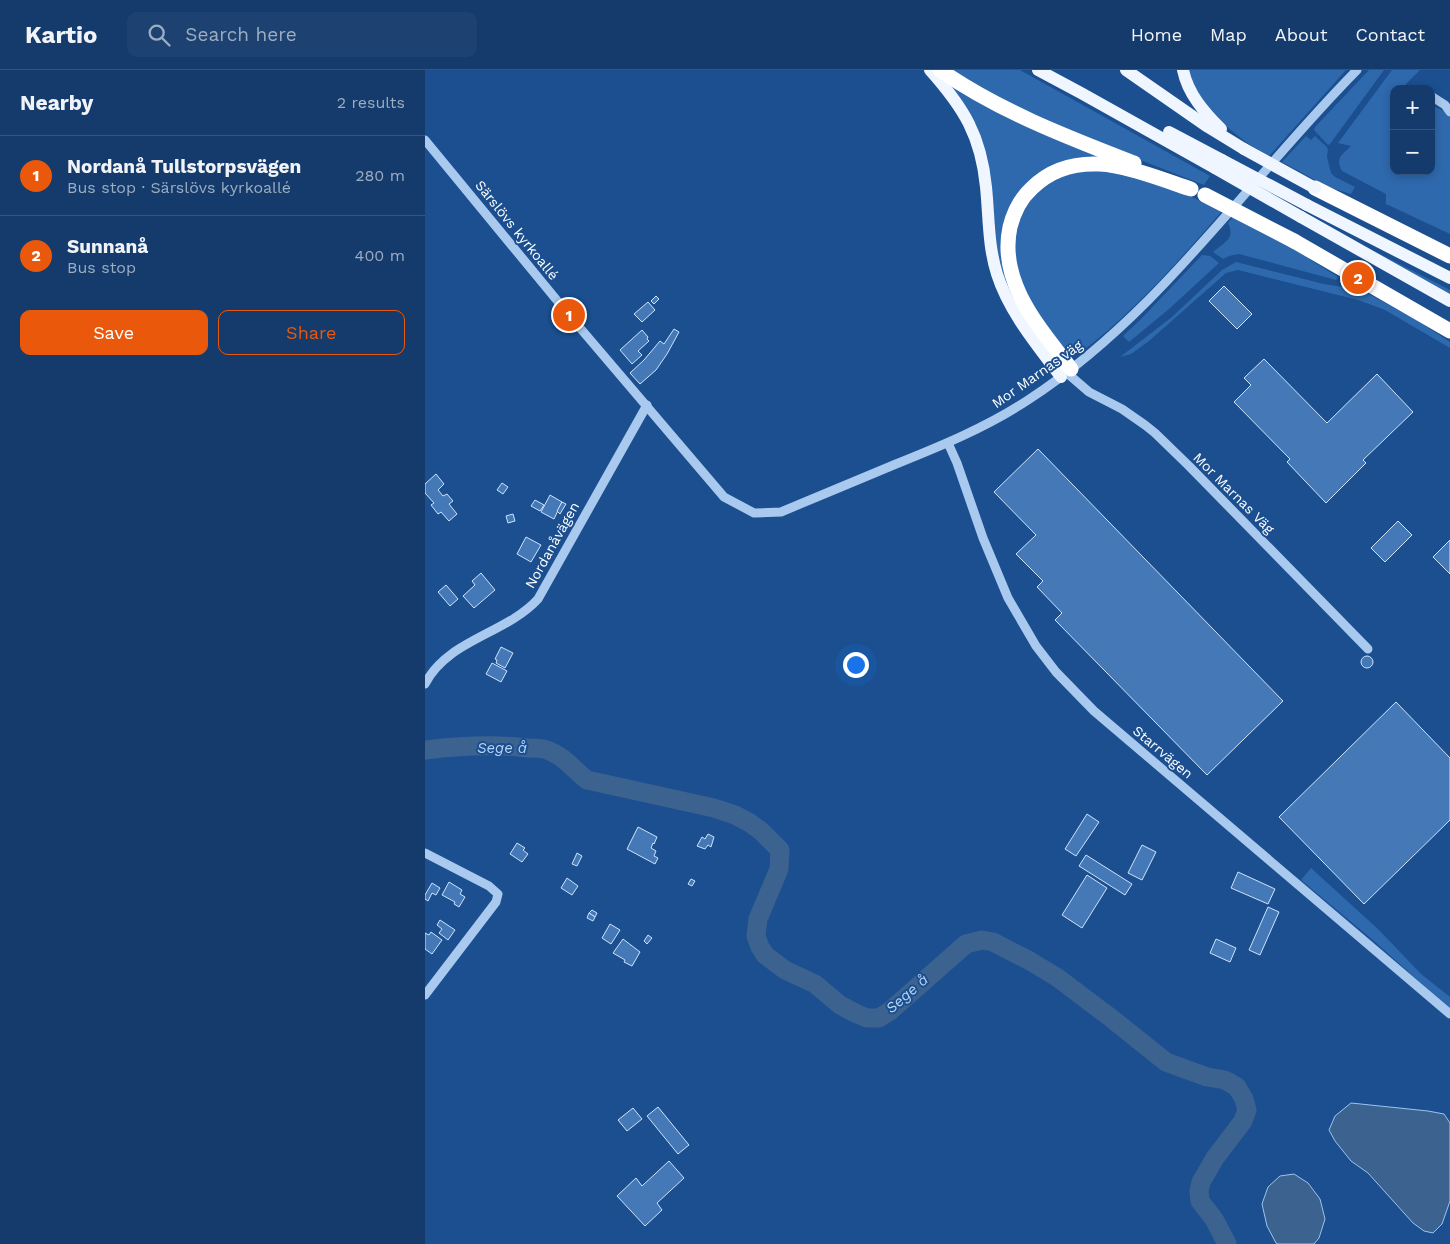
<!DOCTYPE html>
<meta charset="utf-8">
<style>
body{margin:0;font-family:"Work Sans",sans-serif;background:#1d4271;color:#f1f3f6}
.controls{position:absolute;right:15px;top:15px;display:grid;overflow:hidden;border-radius:10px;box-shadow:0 2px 8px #0003}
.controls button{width:45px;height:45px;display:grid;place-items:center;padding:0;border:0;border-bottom:1px solid #33557e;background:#143b6b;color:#f1f3f6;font:25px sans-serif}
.you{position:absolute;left:430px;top:594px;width:18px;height:18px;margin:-12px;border:4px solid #fff;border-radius:50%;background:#1a73e8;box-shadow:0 0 0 8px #1a73e833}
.badge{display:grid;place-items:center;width:32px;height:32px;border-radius:50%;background:#ea580c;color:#fff;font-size:16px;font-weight:700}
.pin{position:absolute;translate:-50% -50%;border:2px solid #fff;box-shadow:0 1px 5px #0006}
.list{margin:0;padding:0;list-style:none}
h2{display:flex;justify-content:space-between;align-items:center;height:65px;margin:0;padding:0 20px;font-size:21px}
h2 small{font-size:16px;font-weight:400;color:#9dadc1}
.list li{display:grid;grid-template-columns:32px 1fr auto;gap:15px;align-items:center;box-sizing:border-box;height:80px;padding:0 20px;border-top:1px solid #33557e}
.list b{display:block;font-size:19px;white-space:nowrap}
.list p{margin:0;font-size:16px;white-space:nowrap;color:#9dadc1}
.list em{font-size:16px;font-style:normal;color:#9dadc1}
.actions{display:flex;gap:10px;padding:15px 20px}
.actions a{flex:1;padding:11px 0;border:1px solid #ea580c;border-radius:10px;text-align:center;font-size:18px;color:#ea580c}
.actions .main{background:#ea580c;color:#fff}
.icon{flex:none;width:28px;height:28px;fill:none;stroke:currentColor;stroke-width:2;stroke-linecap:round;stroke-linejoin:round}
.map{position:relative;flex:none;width:1025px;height:1174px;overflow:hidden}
header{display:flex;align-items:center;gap:30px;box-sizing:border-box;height:70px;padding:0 25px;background:#143b6b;border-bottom:1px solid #33557e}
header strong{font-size:24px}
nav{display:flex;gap:28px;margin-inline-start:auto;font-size:18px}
.search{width:350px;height:45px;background:#1d4271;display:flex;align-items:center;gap:12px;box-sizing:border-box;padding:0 18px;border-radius:10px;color:#9dadc1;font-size:19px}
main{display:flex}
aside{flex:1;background:#143b6b}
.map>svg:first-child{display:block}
</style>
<header>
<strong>Kartio</strong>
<div class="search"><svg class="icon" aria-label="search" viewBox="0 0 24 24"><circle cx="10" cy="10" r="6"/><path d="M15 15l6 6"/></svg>Search here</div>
<nav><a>Home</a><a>Map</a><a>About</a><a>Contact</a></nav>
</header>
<main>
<aside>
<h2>Nearby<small>2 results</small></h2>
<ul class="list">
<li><span class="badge">1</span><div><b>Nordanå Tullstorpsvägen</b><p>Bus stop · Särslövs kyrkoallé</p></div><em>280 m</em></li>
<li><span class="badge">2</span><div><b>Sunnanå</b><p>Bus stop</p></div><em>400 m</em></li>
</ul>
<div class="actions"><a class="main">Save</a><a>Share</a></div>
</aside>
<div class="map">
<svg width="1025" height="1174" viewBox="0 0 1025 1174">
<rect width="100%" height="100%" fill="#1b4f8f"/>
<g fill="#2e69ad">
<polygon points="524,0 595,0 785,106 779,115 667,71 595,40"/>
<polygon points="763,0 921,0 844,86 822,73 801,56 772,25"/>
<polygon points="944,0 959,0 905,74 903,75 889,60 890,57"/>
<path d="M967 0H995L979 16 980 19H969V101H1006V35L1019 41 1025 48V164L961 134V124L917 101C910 88 917 85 926 76L913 73Z"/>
<polygon points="526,15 680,88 594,124 586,220 584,221 572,184 567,122"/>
<polygon points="881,66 886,70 890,66 902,77 903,80 902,87 906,103 910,107 930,117 926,124 903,117 857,92"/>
<path d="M650 101 692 102 758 123 797 141C753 192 709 242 655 283L650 284 639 279 605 235 587 187 592 150 614 118Z"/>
<path d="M808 147 879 184 887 191 913 207 911 210 814 184 804 186 798 189 788 182C798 173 811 169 803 153Z"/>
<polygon points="920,166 1025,220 1025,228"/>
<polygon points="777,185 785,186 794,193 744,239 704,272 698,266 716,249"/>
<polygon points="811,192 899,214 918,217 935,225 938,221 990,249 1025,272 1025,278 960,240 933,230 813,200 801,203 724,271 706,284 695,287 747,247 797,200"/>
<polygon points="886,798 954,860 996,904 1025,927 1025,939 949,871 876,810"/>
</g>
<g fill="#3c6290" stroke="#9cc4f0">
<polygon points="926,1033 1003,1041 1019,1044 1025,1053 1025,1131 1017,1154 1008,1163 999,1161 988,1153 943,1103 926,1091 910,1071 904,1060 910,1046"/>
<polygon points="869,1104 883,1113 895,1129 900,1149 894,1168 889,1174 853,1174 851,1173 842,1156 837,1134 843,1117 855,1106"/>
</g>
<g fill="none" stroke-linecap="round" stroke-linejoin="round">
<path stroke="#3c6290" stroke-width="19" d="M0 680C34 676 70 674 103 678 110 678 117 678 122 680 139 686 149 700 162 710L289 738 310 745 325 753 336 761 355 780 354 799 333 849 331 866 335 877 340 885 360 900 390 914 415 935 430 943 442 948H454L465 941 541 874 557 870 568 872 605 891 633 908 686 948 741 992 782 1007 800 1010 812 1017 819 1029 822 1040 818 1051 790 1088 776 1112 774 1121 775 1131 789 1149 802 1174"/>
</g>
<g fill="#4478b7" stroke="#cfe3fa">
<polygon points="799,216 827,244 812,259 784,231"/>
<polygon points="231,226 234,229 229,234 226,231"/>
<polygon points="223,232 230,240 217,252 209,244"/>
<polygon points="249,259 254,262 242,284 231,300 215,314 205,303 219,290 235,271 239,274"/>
<polygon points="217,260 223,267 222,269 224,271 213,281 217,285 207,294 195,280"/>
<polygon points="839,289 902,353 952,304 988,342 938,390 941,393 901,433 862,392 865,389 809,332 826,315 819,308"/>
<polygon points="613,379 858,631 782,705 630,550 637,543 612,517 618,511 591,484 611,465 569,422"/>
<polygon points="11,404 19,414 13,420 18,426 22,424 28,431 24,434 32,444 24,451 16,442 13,444 6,435 9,433 0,423 0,414"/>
<polygon points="77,413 83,417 78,424 72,420"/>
<polygon points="125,425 137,432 129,449 116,442"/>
<polygon points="110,430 119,435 115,441 106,436"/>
<polygon points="137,432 141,434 135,444 132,441"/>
<polygon points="88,444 90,451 83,453 81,446"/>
<polygon points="973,451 987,465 960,492 946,478"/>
<polygon points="101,467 116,475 106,492 92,484"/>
<polygon points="1025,470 1025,504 1008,487"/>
<polygon points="56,503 70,520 49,538 38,526 50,515 47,511"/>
<polygon points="21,515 33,529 25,536 13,522"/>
<polygon points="76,577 88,583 80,598 71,593 72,590 70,589"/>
<circle cx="942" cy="592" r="6"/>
<polygon points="67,593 82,601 76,612 61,604"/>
<polygon points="971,632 1025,688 1025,750 939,834 854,747"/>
<polygon points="662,744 674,752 651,786 640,779"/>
<polygon points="213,757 232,767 229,774 228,773 226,778 231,781 229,786 233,788 230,794 202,779"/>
<polygon points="283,764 289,767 286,777 283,775 280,779 272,776 277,767 280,769"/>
<polygon points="92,773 100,778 98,780 103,784 97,792 85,784"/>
<polygon points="717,775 731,782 717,810 703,803"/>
<polygon points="152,783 157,786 152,796 147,794"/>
<polygon points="661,785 707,814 700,825 654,796"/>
<polygon points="813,802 850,819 843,834 806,818"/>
<polygon points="662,805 682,818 657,858 637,845"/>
<polygon points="142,808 153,816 147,825 136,818"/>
<polygon points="266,809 270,811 267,816 263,814"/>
<polygon points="24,812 37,820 35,824 40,827 34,837 29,834 30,832 17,825"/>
<polygon points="7,813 15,818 11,825 7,823 3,831 0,829 0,825"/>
<polygon points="843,837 854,842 835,885 824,880"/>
<polygon points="167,840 172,843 170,847 164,843"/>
<polygon points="164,843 170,847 168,851 162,848"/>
<polygon points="15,850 30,860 23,870 14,863 17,859 12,855"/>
<polygon points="185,854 195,860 186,874 177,868"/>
<polygon points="6,862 17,870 7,884 0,879 0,863 4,865"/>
<polygon points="223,865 227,868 222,874 219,871"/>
<polygon points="198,869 215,882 207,896 199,892 200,890 188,883"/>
<polygon points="791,869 811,878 805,892 785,883"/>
<polygon points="233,1037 264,1075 253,1084 222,1046"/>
<polygon points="208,1038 217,1049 202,1061 193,1050"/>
<polygon points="244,1091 259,1108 232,1133 237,1140 220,1156 192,1126 211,1108 217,1116"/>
</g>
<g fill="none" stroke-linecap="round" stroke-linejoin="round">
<g stroke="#a9c9ee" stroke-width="9">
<polyline points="1006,26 1020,35 1025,42"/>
<path d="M0 70 144 245 299 427 329 443 356 442C394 426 433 410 471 394 516 376 562 357 603 330 735 244 822 111 932 0"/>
<polyline points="642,303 664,322 697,339 720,355 730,363 764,396 943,579"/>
<polyline points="523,373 532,393 558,468 583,528 611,576 631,602 669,641 1025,944"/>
<path d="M0 614C22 570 81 564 113 529L222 335"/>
<polyline points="0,783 64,816 73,824 71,832 0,925"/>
</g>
<g stroke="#f0f6ff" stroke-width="12">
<path d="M505 0C539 38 556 66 561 117 564 146 563 176 572 204 584 242 612 275 636 307"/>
<polyline points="613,0 656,23 790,98"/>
<polyline points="701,0 783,57 819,79"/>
<path d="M758 0C763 24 779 42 796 59"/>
<polyline points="744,62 797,90"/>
<polyline points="882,135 1025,208"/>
<polyline points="876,147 1025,231"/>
</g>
<g stroke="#fff" stroke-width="15">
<path d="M515 0C574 41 642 67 709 93"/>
<polyline points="890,118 1025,186"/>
<polyline points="869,171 1025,261"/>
<path d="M646 299C615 258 573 213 585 157 589 141 596 128 607 118 625 100 649 93 674 94 701 95 739 110 766 119"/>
</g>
<g stroke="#f0f6ff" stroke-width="12">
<polyline points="819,79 890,118"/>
<polyline points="797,90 882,135"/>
<polyline points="790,98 876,147"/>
</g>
<polyline stroke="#fff" stroke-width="15" points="780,125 869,171"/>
</g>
<g text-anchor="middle" stroke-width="4" stroke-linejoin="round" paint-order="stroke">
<g font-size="14" fill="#fff" stroke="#1b4f8f">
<text transform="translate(92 160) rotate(51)" y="5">Särslövs kyrkoallé</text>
<text transform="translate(612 304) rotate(-35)" y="5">Mor Marnas väg</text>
<text transform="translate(809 423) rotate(45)" y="5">Mor Marnas Väg</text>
<text transform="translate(127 475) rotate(-61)" y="5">Nordanåvägen</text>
<text transform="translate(738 682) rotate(40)" y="5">Starrvägen</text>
</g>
<g font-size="15" font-style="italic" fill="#b5d3f5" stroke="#1b4f8f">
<text x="77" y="683">Sege å</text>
<text transform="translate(482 924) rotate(-41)" y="5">Sege å</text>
</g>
</g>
</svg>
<div class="controls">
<button>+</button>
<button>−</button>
</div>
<div class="you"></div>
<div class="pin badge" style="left:144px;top:245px">1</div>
<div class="pin badge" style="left:933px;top:208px">2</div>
</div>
</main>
